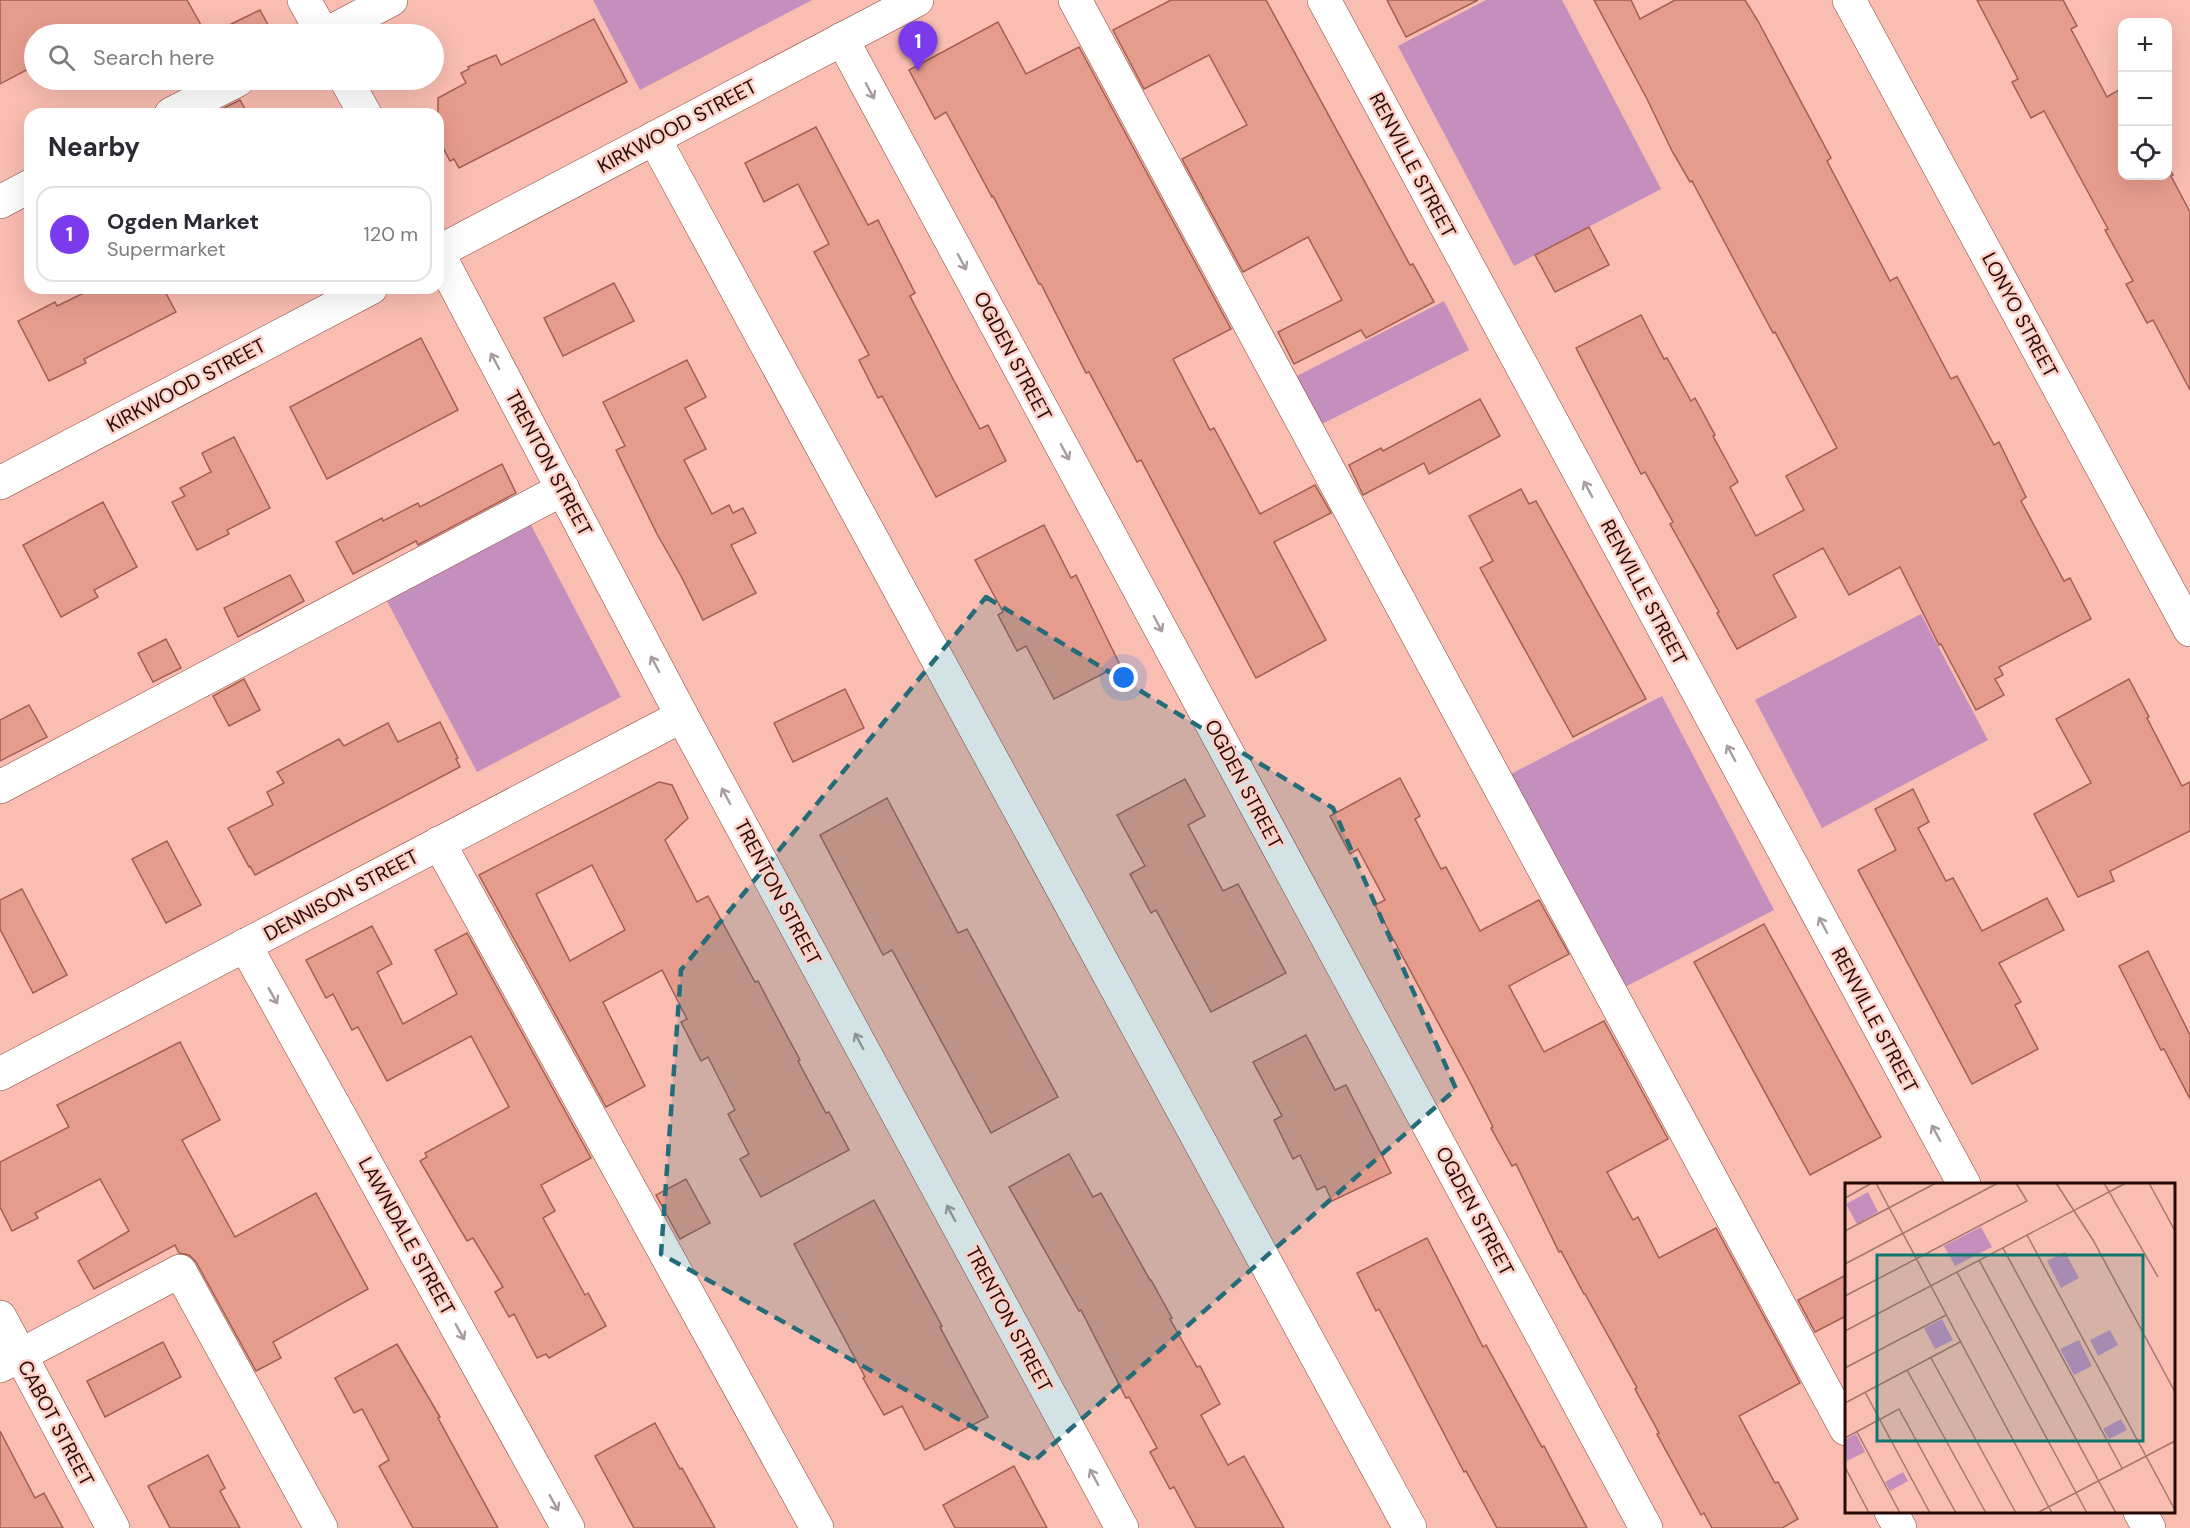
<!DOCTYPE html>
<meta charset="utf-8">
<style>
body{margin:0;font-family:"DM Sans",sans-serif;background:#f7f7f7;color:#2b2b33}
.controls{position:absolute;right:18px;top:18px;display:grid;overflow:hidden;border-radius:12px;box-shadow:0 6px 24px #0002}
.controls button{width:54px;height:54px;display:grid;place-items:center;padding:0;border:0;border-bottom:2px solid #e1e1e2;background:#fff;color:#2b2b33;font:30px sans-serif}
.you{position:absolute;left:1124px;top:678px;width:21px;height:21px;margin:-15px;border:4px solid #fff;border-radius:50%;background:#1a73e8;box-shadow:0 0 0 9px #1a73e833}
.badge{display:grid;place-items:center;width:39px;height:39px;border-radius:50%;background:#7c3aed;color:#fff;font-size:20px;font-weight:700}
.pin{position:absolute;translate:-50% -50px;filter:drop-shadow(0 2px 3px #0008)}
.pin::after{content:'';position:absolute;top:32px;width:21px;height:18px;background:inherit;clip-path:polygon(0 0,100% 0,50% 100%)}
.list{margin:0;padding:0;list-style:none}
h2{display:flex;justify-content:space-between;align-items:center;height:78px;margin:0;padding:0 24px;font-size:26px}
h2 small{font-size:20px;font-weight:400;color:#7c7c81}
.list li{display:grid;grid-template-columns:39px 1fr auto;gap:18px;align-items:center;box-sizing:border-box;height:96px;margin:0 12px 12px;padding:0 12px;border:2px solid #e1e1e2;border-radius:18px}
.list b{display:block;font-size:22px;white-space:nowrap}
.list p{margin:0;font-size:20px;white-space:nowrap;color:#7c7c81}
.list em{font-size:20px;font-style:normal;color:#7c7c81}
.icon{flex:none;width:33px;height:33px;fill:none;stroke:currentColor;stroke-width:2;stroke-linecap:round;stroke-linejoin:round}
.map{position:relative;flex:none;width:2190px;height:1528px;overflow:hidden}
.search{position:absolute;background:#fff;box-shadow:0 6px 24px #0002;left:24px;top:24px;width:420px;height:66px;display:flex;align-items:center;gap:15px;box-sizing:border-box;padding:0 21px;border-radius:33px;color:#7c7c81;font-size:22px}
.panel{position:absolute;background:#fff;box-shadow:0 6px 24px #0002;left:24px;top:108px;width:420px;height:186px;border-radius:18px}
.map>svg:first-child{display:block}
</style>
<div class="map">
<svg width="2190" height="1528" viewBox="0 0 2190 1528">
<rect width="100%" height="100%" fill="#fabdb1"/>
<g fill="#c48fbc">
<polygon points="593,0 812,0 640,90"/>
<polygon points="1486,0 1562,0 1661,189 1514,266 1398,46"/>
<polygon points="1444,301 1469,350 1320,425 1295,377"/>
<polygon points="531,525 621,697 477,772 387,601"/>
<polygon points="1921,614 1988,740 1822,828 1755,700"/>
<polygon points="1662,696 1774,910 1623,988 1511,774"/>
</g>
<g fill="#e69c8d" stroke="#a35f51" stroke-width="1.5" fill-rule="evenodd">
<polygon points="0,0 187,0 206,34 34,34 34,66 0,84"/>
<polygon points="1171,0 1266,0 1410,265 1413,264 1434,302 1366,338 1361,330 1294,364 1278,332 1342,300 1308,237 1243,272 1182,159 1247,125 1209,55 1144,89 1113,30"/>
<polygon points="1387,0 1478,0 1406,37"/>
<polygon points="1594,0 1631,0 1640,19 1675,0 1745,0 1758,21 1831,158 1827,161 1890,281 1897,277 1951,379 1957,376 1994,445 1999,442 2026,497 2021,501 2064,581 2070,578 2091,619 1999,667 2003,675 1995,679 2004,695 1976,710 1941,644 1939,645 1900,567 1849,595 1823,548 1773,575 1796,617 1737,649 1717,613 1719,612 1670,524 1673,522 1645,472 1641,474 1576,348 1641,315 1664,359 1667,358 1691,401 1695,398 1715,435 1713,436 1738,482 1730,487 1756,536 1804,510 1786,476 1837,448 1775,332 1773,333 1692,181 1690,182 1672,151 1647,99"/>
<polygon points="1977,0 2063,0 2077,26 2071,29 2107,97 2122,88 2122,176 2168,176 2168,165 2173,175 2171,176 2190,212 2190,390 2153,320 2147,323 2126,284 2133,281 2105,230 2108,229 2044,111 2031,118 2012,82 2018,79"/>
<polygon points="260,10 273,34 211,34"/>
<polygon points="594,19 627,82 459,168 454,159 450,161 438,138 438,98 466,83 461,73 469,69 468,67 496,55 501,65"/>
<polygon points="998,22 1026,74 1079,47 1231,329 1173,359 1210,430 1214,428 1260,514 1315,485 1331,513 1274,542 1326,640 1256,678 1141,460 1137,462 1089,372 1086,373 1041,284 1039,284 993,196 992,197 946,112 935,119 909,70"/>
<polygon points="240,100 248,114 212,114"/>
<polygon points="816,127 868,225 878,220 915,293 910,296 952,377 980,429 988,425 1006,461 936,497 882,396 878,398 859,360 869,355 814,252 829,244 798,184 764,202 745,163"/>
<polygon points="1589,227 1609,265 1555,292 1535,255"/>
<polygon points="614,283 634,321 563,356 544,318"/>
<polygon points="94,288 163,288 176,312 84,359 86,363 49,381 18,321 55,302 57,306"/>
<polygon points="421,338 458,410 327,479 290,407"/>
<polygon points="687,360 706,397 685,408 706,449 684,460 712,514 729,505 733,513 743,508 756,533 731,545 756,593 703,620 681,576 657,534 616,450 625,446 603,402"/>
<polygon points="1480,399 1500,436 1429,474 1424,463 1363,495 1349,465 1381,448 1383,451"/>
<polygon points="234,437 270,508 227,530 229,534 197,550 172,502 185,496 180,488 211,472 202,453"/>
<polygon points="502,464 516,493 418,545 416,541 353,574 336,542 382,518 383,521 418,503 420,507"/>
<polygon points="1521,489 1529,504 1536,501 1646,699 1573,737 1480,568 1493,561 1469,516"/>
<polygon points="103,502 137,567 94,590 98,597 61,617 23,545"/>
<polygon points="1044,525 1071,578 1076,575 1120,665 1054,699 1026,646 1017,651 998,615 1003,612 975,560"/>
<polygon points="290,575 304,601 238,637 224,608"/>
<polygon points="166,639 181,668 153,682 138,653"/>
<polygon points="244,679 260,710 229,726 213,696"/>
<polygon points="2129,679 2149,717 2147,718 2182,786 2190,782 2190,831 2110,871 2114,881 2078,897 2034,814 2091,783 2056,719"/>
<polygon points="845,689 864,728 793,762 774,723"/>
<polygon points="29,705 47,737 0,761 0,720"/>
<polygon points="440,722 458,758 456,759 460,767 255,875 250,866 249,867 228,828 273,805 267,792 284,783 277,772 339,739 344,746 388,723 398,742"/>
<polygon points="1400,778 1420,816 1415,819 1441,869 1446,867 1480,931 1539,900 1569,954 1509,986 1544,1052 1604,1021 1668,1139 1607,1172 1633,1220 1638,1217 1659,1258 1716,1228 1800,1383 1739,1416 1775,1483 1778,1482 1798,1519 1782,1528 1712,1528 1704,1513 1701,1515 1657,1434 1659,1433 1635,1389 1637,1388 1585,1294 1584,1294 1561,1251 1559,1252 1516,1164 1512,1166 1491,1128 1493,1127 1469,1080 1375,905 1385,900 1358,849 1350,854 1330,816"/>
<polygon points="1185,779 1205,816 1188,825 1223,891 1238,884 1286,973 1211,1012 1156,910 1151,913 1130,874 1145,866 1117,815"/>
<path d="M659 782 672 785 688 818 665 840 697 902 708 896 755 982 758 981 778 1019 800 1060 798 1061 826 1113 829 1112 849 1150 761 1197 740 1159 749 1154 728 1114 735 1110 708 1057 701 1061 681 1022 687 1019 662 970 603 1002 645 1086 606 1107 479 875ZM592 865 625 930 570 961 536 894Z"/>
<polygon points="1913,789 1929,822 1918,828 1946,881 1953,878 1982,931 2047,898 2064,930 1999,963 2021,1002 2015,1005 2038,1049 1972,1084 1858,870 1896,850 1875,809"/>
<polygon points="887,798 958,933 967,929 1058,1097 991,1133 892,950 883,955 820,835"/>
<polygon points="167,841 201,905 166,923 132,859"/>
<polygon points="22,889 67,975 33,993 0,929 0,900"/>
<polygon points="1764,924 1881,1137 1810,1175 1694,962"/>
<polygon points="372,926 392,964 377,972 403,1024 457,994 435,950 467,933 591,1158 541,1185 555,1211 543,1218 585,1295 588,1293 606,1326 549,1358 546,1354 537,1358 514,1314 509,1317 495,1292 503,1287 473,1238 467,1241 420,1161 427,1157 425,1153 509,1107 471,1036 387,1081 358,1027 352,1030 333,994 326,998 306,960"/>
<polygon points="2148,951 2190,1035 2190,1099 2164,1049 2161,1050 2119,966"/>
<polygon points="1306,1035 1335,1090 1346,1085 1391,1173 1332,1201 1325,1186 1317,1190 1300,1155 1293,1159 1274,1120 1282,1116 1253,1062"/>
<polygon points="180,1042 220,1120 182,1140 235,1237 316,1193 368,1289 273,1342 281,1358 256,1371 196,1262 189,1255 179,1253 175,1245 94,1289 78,1261 129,1231 100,1179 35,1213 38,1218 12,1231 0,1207 0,1162 69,1127 57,1105"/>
<polygon points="1069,1154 1093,1197 1101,1193 1150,1280 1151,1280 1172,1318 1170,1319 1197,1367 1200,1366 1220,1404 1201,1415 1228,1465 1244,1456 1284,1528 1196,1528 1174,1487 1170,1489 1150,1452 1157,1448 1129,1397 1126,1398 1081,1310 1079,1311 1009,1187"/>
<polygon points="686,1179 710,1223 680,1239 656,1195"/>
<polygon points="874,1200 942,1326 940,1327 988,1417 925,1450 902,1406 884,1415 863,1378 865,1377 794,1244"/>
<polygon points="1427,1238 1483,1347 1486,1345 1542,1447 1544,1446 1587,1528 1497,1528 1466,1471 1464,1472 1379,1309 1376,1311 1357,1273"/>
<polygon points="1846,1275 1846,1316 1815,1332 1798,1300"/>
<polygon points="163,1342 181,1377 105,1417 87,1381"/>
<polygon points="397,1344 440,1417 438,1418 498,1528 413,1528 379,1466 389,1460 362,1409 354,1413 335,1378"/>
<polygon points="655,1423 680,1469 682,1468 715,1528 634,1528 595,1456"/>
<polygon points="0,1431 35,1498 44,1493 63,1528 0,1528"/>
<polygon points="208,1455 225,1488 220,1491 240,1528 170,1528 148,1486"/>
<polygon points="1014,1466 1047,1528 955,1528 943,1505"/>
</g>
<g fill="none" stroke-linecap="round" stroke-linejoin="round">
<defs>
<g id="minor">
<polyline points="304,0 323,34"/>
<polyline points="1075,0 1846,1429"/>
<polyline points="1324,0 1964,1184"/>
<polyline points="1849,0 2190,630"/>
<polyline points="326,34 391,0"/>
<polyline points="842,39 1646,1528"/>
<polyline points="346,80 365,114"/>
<polyline points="171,114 238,80"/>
<polyline points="654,138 1410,1528"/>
<polyline points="0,202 30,186"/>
<polyline points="438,252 917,0"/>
<polyline points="438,253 682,716 1122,1528"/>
<polyline points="0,483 371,288"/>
<polyline points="0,787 563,489"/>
<polyline points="439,843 817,1528"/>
<polyline points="245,945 568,1528"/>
<polyline points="0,1074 682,716"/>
<polyline points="0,1317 113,1528"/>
<polyline points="0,1366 180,1271 321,1528"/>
<polyline points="1891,1512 1900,1528"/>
<polyline points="2140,1512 2149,1528"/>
</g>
</defs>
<use href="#minor" stroke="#854437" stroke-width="34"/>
<use href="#minor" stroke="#fff" stroke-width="33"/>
</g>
<defs><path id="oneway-shaft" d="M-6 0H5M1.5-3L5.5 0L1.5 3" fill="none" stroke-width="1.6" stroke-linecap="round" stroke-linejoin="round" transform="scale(1.5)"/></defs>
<g stroke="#a89d9c">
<use href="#oneway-shaft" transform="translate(870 91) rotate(62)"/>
<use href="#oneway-shaft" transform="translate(962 262) rotate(62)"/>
<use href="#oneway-shaft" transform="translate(495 361) rotate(-118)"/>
<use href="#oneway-shaft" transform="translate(1065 452) rotate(62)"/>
<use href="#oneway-shaft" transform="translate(1588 489) rotate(-118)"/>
<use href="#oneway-shaft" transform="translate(1158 624) rotate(62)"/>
<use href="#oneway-shaft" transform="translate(655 664) rotate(-118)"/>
<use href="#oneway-shaft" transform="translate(1731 753) rotate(-118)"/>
<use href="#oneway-shaft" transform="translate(726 796) rotate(-118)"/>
<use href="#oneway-shaft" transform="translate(1823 925) rotate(-118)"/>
<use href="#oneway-shaft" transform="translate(273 996) rotate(61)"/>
<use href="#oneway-shaft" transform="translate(859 1041) rotate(-118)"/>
<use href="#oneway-shaft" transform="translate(1936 1133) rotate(-118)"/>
<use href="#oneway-shaft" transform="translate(951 1213) rotate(-118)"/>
<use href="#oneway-shaft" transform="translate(460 1332) rotate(61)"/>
<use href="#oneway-shaft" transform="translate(1094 1477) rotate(-118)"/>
<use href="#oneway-shaft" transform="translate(554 1503) rotate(61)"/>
</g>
<path fill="#256c79" fill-opacity="0.2" stroke="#256c79" stroke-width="4.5" stroke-dasharray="12 8" stroke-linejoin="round" d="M986 597 1333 808 1456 1089 1034 1461 661 1254 681 970Z"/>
<g text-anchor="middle" stroke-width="5" stroke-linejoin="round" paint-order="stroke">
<g font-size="20" fill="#250b07" stroke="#fecfc5">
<text transform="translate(677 126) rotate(-28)" y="7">KIRKWOOD STREET</text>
<text transform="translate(1413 165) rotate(62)" y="7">RENVILLE STREET</text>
<text transform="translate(2020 315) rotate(62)" y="7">LONYO STREET</text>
<text transform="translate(1013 356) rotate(62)" y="7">OGDEN STREET</text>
<text transform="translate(186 385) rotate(-28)" y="7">KIRKWOOD STREET</text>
<text transform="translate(549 463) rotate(62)" y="7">TRENTON STREET</text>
<text transform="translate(1644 592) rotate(62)" y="7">RENVILLE STREET</text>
<text transform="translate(1244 784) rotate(62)" y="7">OGDEN STREET</text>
<text transform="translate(778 892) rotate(62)" y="7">TRENTON STREET</text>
<text transform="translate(341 895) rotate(-28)" y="7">DENNISON STREET</text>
<text transform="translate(1875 1020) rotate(62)" y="7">RENVILLE STREET</text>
<text transform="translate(1475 1211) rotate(62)" y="7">OGDEN STREET</text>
<text transform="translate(407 1236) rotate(61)" y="7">LAWNDALE STREET</text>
<text transform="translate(1009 1319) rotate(62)" y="7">TRENTON STREET</text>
<text transform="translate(56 1423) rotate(62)" y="7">CABOT STREET</text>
</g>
</g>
<g transform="translate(1845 1183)">
<rect width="330" height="330" fill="#fabdb1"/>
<path d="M23 9 33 29 12 41 1 21ZM136 44 147 64 110 83 99 63ZM220 69 234 95 216 105 202 78ZM97 136 108 157 90 166 79 145ZM265 147 273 162 253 173 245 157ZM234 157 247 183 229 192 215 166ZM276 236 282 247 264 256 258 246ZM11 251 20 269 2 278 0 257ZM58 289 63 298 45 308 40 299Z" fill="#c48fbc"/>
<path fill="none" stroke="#a5766d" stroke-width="1.5" d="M31 0 207 330M211 0 248 57 330 209M259 0 313 94M304 0 330 48M0 15 27 0M0 48 91 0M182 52 330 327M158 65 277 285M134 77 271 330M0 81 153 0M112 89 242 330M0 113 182 18 171 0M0 148 281 0M86 175 171 330M0 185 101 132M62 187 141 330M20 209 85 330M0 220 115 159M12 249 55 330M0 255 54 226 111 330M0 284 24 330M192 330 330 258"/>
<path fill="#0f766e" fill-opacity="0.15" stroke="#0f766e" stroke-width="3" d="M32 72H298V258H32Z"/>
<rect width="330" height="330" fill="none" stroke="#250b07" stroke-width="3"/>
</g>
</svg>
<div class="controls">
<button>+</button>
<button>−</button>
<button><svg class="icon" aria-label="locate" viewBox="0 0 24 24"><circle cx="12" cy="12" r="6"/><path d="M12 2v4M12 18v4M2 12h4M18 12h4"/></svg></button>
</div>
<div class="you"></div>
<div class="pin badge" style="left:918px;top:71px">1</div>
<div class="search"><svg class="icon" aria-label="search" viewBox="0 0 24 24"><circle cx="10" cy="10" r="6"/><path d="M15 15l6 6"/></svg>Search here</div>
<section class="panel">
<h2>Nearby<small></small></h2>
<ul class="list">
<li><span class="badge">1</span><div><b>Ogden Market</b><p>Supermarket</p></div><em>120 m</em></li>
</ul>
</section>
</div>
